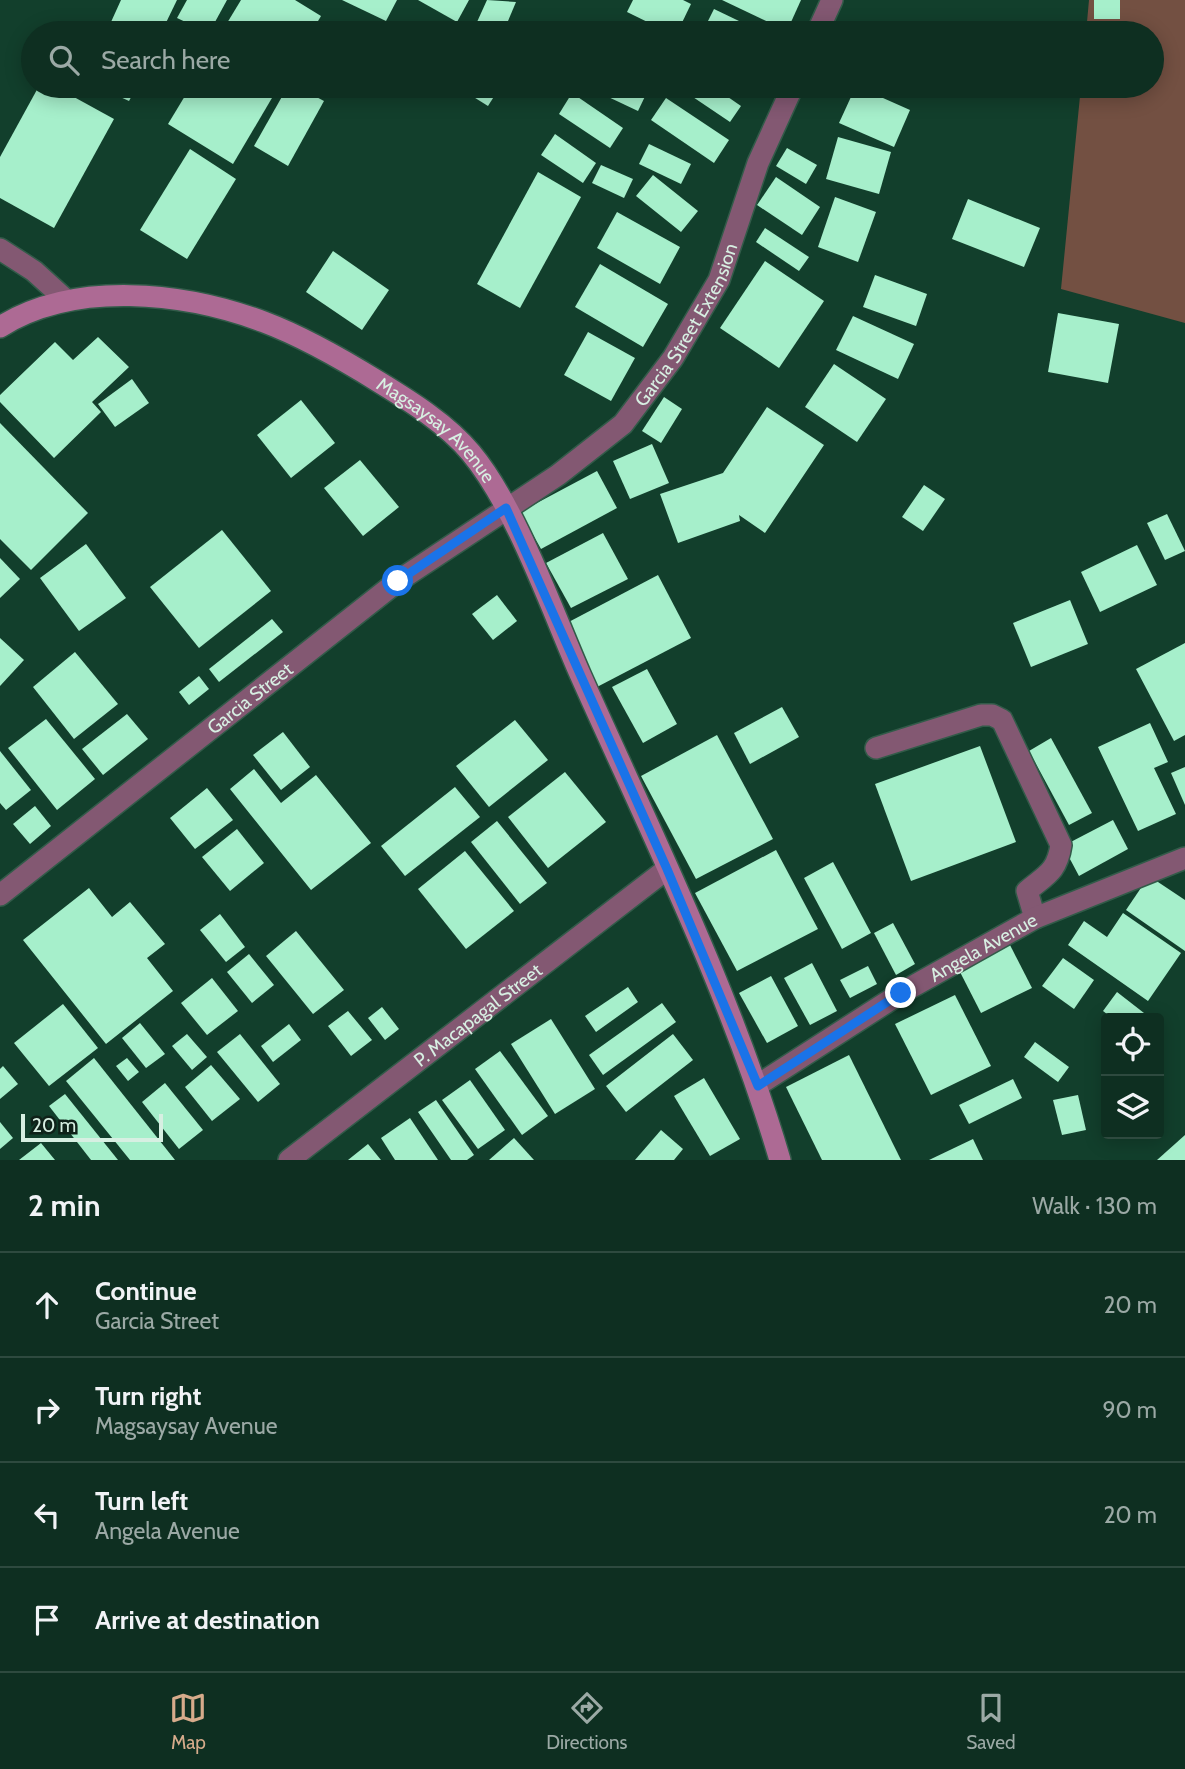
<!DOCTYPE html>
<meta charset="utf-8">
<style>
body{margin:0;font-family:Cabin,sans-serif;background:#17372a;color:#f1f3f6}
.controls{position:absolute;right:21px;bottom:21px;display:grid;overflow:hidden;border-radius:7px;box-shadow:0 4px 18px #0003}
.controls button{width:63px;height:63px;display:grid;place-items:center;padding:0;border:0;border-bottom:2px solid #2e4a3f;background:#0e2f21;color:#f1f3f6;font:35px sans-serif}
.scale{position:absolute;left:21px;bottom:18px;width:142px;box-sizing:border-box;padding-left:7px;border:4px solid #d7efe2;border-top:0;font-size:19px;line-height:24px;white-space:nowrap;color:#d7efe2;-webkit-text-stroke:5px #0f2219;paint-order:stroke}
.stop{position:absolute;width:21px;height:21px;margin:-16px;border:5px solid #1a73e8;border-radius:50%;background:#fff}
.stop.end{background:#1a73e8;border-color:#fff;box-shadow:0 2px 7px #0008}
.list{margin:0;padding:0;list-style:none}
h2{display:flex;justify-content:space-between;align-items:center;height:91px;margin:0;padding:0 28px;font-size:30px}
h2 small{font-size:23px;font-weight:400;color:#9ba9a5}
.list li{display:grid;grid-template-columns:46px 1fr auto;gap:21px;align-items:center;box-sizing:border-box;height:105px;padding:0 28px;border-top:2px solid #2e4a3f}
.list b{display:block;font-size:26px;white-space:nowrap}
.list p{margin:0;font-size:23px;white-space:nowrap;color:#9ba9a5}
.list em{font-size:23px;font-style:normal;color:#9ba9a5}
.icon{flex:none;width:38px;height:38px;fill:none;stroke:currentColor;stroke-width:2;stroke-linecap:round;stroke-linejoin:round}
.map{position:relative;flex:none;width:1185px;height:1160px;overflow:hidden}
.search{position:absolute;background:#0e2f21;box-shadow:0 4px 18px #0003;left:21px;right:21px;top:21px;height:77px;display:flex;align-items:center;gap:18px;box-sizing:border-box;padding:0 24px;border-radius:38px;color:#9ba9a5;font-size:26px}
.sheet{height:511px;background:#0e2f21}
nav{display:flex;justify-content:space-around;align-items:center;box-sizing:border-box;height:98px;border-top:2px solid #2e4a3f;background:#0e2f21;font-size:19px;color:#9ba9a5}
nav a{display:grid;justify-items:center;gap:4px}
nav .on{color:#d6ab8b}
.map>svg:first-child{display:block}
</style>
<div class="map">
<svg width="1185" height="1160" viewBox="0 0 1185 1160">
<rect width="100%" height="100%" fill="#123f2c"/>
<polygon fill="#735042" points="1089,0 1185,0 1185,323 1061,289 1081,86 1152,86 1152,33 1086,33"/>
<g fill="#a6efcb">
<polygon points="121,0 177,0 161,33 106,33"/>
<polygon points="187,0 227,0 209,33 177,18"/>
<polygon points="241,0 295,0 321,16 311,33 221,33"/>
<polygon points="342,0 397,0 386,21"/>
<polygon points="418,0 469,0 457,22"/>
<polygon points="487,0 516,2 503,33 472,33"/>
<polygon points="633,0 683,0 691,4 677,33 670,33 627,12"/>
<polygon points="722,0 801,0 787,31"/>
<rect x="1094" y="0" width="26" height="19"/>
<polygon points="714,9 764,33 702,33"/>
<polygon points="620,21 646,33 614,33"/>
<polygon points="39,86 54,86 114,119 54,228 0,198 0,157"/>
<polygon points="96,86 137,86 129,101"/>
<polygon points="191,86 279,86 233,164 168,124"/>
<polygon points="288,86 296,86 324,101 288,166 254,146"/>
<polygon points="318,86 341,86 337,94"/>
<polygon points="456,86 498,86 500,87 488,106"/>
<polygon points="585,86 650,86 638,111"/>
<polygon points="688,86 712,86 741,106 730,122 684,91"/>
<polygon points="856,86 910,110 894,147 839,123"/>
<polygon points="572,93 623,128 610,148 559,114"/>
<polygon points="666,98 729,140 714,163 651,120"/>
<polygon points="555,134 596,163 583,183 541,155"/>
<polygon points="838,137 891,152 879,194 826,179"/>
<polygon points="649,144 691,164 681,184 639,164"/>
<polygon points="787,148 817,165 806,184 776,166"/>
<polygon points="190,149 236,179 187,259 140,230"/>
<polygon points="601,165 633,179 624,198 592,183"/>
<polygon points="538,172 581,197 520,308 477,284"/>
<polygon points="653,175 698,211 681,232 636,196"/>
<polygon points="776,177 820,207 802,235 757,205"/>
<polygon points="835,197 876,212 858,262 818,247"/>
<polygon points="968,199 1040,228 1024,267 952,239"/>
<polygon points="617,212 680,247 660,284 597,248"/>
<polygon points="765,228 809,257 799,271 756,242"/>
<polygon points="333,251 389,290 362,330 306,292"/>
<polygon points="765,261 824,301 779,368 720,328"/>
<polygon points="600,264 668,304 643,347 575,307"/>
<polygon points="875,275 927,294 916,326 863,307"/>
<polygon points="1058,313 1119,324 1108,383 1048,372"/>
<polygon points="853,316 914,344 898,379 836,350"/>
<polygon points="588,332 635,358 611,401 564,375"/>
<polygon points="98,337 129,367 92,402 101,412 54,458 0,402 0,395 55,342 73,360"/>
<polygon points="834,364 886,399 857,442 805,407"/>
<polygon points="132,379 149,403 115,427 98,404"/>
<polygon points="664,397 682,409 661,443 642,431"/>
<polygon points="301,400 335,443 291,478 257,435"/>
<polygon points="767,407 824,445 765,533 739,515 740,521 678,543 660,494 723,473"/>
<polygon points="0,423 88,513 31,570 0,539"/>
<polygon points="652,444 669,483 630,499 613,461"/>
<polygon points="360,460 399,507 363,536 324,488"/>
<polygon points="597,471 617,508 541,549 520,512"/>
<polygon points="924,485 945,499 923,531 902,517"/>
<polygon points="1167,514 1185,551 1165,560 1147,523"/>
<polygon points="222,530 271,591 199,648 150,587"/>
<polygon points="603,533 628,579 571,608 546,563"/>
<polygon points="86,544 126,598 79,631 40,578"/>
<polygon points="1137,545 1157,585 1100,612 1081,572"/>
<polygon points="0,558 20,579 0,598"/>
<polygon points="658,575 691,638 597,687 563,625"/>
<polygon points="497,595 517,621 493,640 472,614"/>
<polygon points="1070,600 1088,644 1031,667 1013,623"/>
<polygon points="272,619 283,632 219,682 209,669"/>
<polygon points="0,638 24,660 0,686"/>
<polygon points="1185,643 1185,735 1174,741 1136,669"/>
<polygon points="75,652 118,704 74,739 33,687"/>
<polygon points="647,669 677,724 643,743 612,687"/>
<polygon points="199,676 209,689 189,705 179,692"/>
<polygon points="782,707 799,737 750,764 734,733"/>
<polygon points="127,714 148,739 103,775 82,749"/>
<polygon points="46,719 95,779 57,810 8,748"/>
<polygon points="515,720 548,760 489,807 456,766"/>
<polygon points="1150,723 1168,762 1154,768 1176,814 1138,831 1098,747"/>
<polygon points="283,732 310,767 281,790 253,755"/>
<polygon points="717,735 773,839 696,879 641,776"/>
<polygon points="1051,738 1092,813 1069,825 1029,751"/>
<polygon points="980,746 1016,842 911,881 875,784"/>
<polygon points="0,751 31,790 6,810 0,803"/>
<polygon points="1185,767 1185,805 1171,773"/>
<polygon points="254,769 281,803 316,775 371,843 311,890 230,789"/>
<polygon points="565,772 606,822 548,868 508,817"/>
<polygon points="455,787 480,817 405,876 381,846"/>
<polygon points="207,788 233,820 195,849 170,818"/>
<polygon points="35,806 51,826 30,844 13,824"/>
<polygon points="1113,820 1128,849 1079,876 1063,846"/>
<polygon points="497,821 547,883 520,904 471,842"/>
<polygon points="237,829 264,863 230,891 202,857"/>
<polygon points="776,850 818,929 737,971 695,893"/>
<polygon points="465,851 514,911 466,949 418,889"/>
<polygon points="833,862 871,933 842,949 804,878"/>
<polygon points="1149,876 1185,900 1185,951 1126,910"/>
<polygon points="89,888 112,917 130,902 165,944 147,958 173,991 106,1044 23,940"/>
<polygon points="1123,913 1181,953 1148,1001 1068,945 1084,921 1107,937"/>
<polygon points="220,914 245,947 226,962 200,930"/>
<polygon points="893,923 915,964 896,975 874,933"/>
<polygon points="296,931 344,990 313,1014 266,956"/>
<polygon points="1010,945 1032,988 981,1013 959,970"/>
<polygon points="249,954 274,985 252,1003 227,972"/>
<polygon points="1063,958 1094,980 1074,1009 1042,986"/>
<polygon points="812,963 837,1011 810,1025 784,978"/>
<polygon points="868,966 877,984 850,998 840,980"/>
<polygon points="771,976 798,1026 767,1043 739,993"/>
<polygon points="212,978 238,1011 207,1035 181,1003"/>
<polygon points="628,987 638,1002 596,1032 585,1016"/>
<polygon points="1117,992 1144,1013 1140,1018 1112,1018 1103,1011"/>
<polygon points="955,995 991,1066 931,1095 895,1024"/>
<polygon points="662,1003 676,1022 603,1075 589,1055"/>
<polygon points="63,1004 98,1048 49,1086 14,1043"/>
<polygon points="382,1007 399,1029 385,1040 368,1018"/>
<polygon points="348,1011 372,1040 351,1056 328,1026"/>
<polygon points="551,1019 595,1089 555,1114 511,1044"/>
<polygon points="140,1023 165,1054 146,1068 122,1038"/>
<polygon points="289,1024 301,1040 273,1062 261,1046"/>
<polygon points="187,1034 207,1057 192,1070 172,1046"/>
<polygon points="240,1034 280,1084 258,1102 217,1052"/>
<polygon points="673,1034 693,1060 626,1112 606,1086"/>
<polygon points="1035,1042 1069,1067 1058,1082 1024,1057"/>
<polygon points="500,1051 548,1116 522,1135 475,1069"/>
<polygon points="849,1055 901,1160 822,1160 786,1087"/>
<polygon points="94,1058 175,1160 130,1160 66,1081"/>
<polygon points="127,1058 139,1072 128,1081 116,1066"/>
<polygon points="211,1065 240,1099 212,1121 185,1087"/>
<polygon points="3,1066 18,1084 0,1099 0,1069"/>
<polygon points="704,1078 740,1139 710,1156 674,1096"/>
<polygon points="1013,1079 1022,1098 969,1124 959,1105"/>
<polygon points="470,1080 505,1130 478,1149 442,1100"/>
<polygon points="165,1083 203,1130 179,1149 142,1102"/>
<polygon points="65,1094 118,1160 91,1160 49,1106"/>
<polygon points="1078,1095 1086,1130 1062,1135 1053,1100"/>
<polygon points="436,1100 474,1155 467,1160 451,1160 418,1112"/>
<polygon points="410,1118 438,1160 395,1160 381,1138"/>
<polygon points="0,1122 13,1138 0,1149"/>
<polygon points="661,1130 683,1149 674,1160 635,1160"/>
<polygon points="1185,1135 1185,1160 1157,1160"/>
<polygon points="514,1138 534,1160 489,1160"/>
<polygon points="973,1139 983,1160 929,1160"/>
<polygon points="41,1143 55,1160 19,1160"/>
<polygon points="368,1144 381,1160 348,1160"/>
</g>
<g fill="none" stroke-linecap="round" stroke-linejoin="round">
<defs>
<path id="lane" d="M876 748 981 715H992L1002 720 1061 845C1057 872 1046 875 1027 891L1035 918"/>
<g id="street">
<polyline points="817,33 832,0"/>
<polyline points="0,249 34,271 66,300"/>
<path id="s1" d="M0 895 398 581 558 475 623 424 673 358 719 280 758 163 793 86"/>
<path id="s2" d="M758 1085 901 993 1035 918 1185 858"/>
<path id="s3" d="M289 1160 667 869"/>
</g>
<g id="secondary">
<path id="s4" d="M0 327C75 280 184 292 264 322 304 337 342 359 379 382 410 401 447 424 471 453 516 507 551 608 580 674 651 833 731 993 780 1160"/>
</g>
</defs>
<use href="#lane" stroke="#325b49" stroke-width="24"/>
<use href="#street" stroke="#325b49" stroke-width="24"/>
<use href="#secondary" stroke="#325b49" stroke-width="24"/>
<use href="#lane" stroke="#835872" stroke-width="21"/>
<use href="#street" stroke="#835872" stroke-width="21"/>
<use href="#secondary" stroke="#ad6a94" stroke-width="21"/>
</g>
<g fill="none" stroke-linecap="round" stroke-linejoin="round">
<polyline stroke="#1a73e8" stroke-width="9" points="398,581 506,508 667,869 758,1086 901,993"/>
</g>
<g text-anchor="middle" stroke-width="7" stroke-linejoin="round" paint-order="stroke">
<g font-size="19" fill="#d7efe2" stroke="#0f2219">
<text dy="7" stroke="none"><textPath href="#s1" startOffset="900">Garcia Street Extension</textPath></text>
<text dy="7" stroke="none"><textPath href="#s4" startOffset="478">Magsaysay Avenue</textPath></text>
<text dy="7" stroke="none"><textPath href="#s1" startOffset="318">Garcia Street</textPath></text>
<text dy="7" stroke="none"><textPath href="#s2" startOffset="264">Angela Avenue</textPath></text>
<text dy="7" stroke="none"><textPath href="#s3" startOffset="238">P. Macapagal Street</textPath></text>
</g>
</g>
</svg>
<div class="controls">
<button><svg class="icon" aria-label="locate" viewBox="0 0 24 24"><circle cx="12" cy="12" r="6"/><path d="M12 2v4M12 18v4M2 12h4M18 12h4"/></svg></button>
<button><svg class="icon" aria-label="layers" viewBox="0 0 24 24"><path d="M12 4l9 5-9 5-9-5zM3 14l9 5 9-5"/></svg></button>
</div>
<div class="scale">20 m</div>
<div class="stop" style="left:398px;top:581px"></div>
<div class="stop end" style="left:901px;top:993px"></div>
<div class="search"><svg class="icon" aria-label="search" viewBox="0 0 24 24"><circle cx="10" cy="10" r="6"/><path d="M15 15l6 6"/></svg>Search here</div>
</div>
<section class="sheet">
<h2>2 min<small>Walk · 130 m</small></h2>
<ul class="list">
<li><svg class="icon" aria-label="ahead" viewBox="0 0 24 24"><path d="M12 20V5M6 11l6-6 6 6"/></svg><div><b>Continue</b><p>Garcia Street</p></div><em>20 m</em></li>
<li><svg class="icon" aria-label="right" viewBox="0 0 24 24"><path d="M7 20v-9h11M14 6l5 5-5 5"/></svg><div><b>Turn right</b><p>Magsaysay Avenue</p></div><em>90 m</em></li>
<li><svg class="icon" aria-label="left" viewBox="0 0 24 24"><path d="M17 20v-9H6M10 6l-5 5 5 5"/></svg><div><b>Turn left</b><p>Angela Avenue</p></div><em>20 m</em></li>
<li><svg class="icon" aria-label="arrive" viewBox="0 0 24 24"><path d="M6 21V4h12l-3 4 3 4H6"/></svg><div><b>Arrive at destination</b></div></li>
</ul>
</section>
<nav>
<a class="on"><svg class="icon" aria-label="map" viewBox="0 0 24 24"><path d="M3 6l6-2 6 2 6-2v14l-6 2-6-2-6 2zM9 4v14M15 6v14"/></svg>Map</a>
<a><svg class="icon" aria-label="directions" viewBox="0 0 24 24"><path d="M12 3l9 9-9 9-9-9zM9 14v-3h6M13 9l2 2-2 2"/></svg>Directions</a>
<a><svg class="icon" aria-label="saved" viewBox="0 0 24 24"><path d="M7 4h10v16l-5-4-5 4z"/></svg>Saved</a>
</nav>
